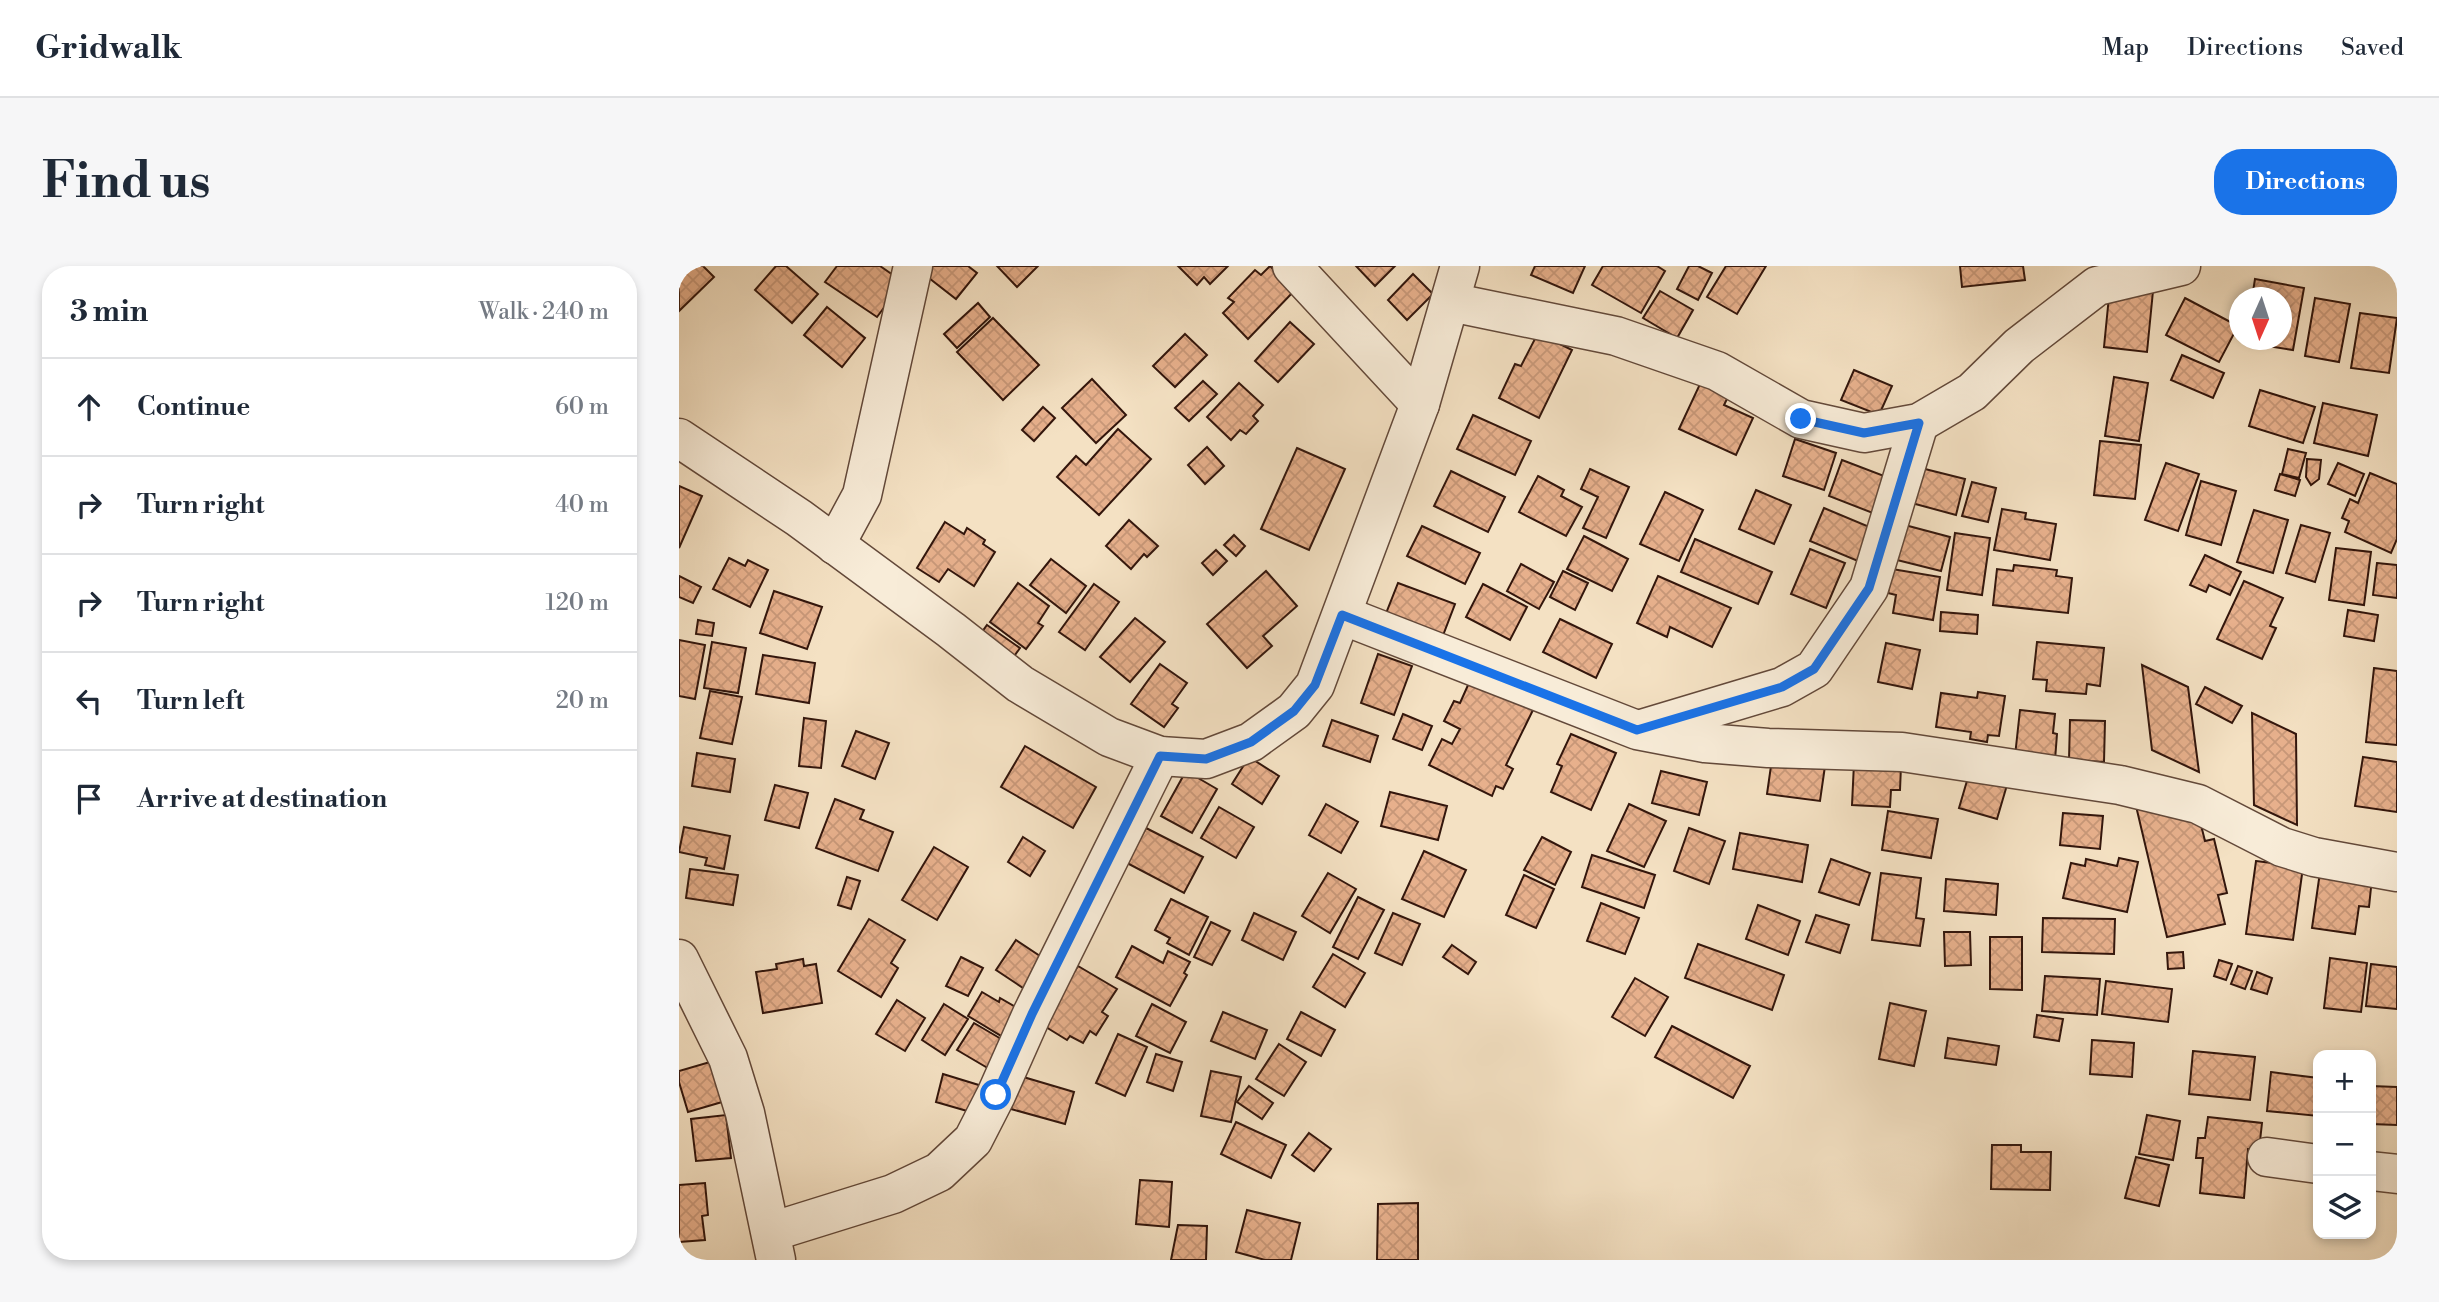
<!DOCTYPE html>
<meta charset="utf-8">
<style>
body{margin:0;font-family:"Libre Bodoni",serif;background:#f6f6f7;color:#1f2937}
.controls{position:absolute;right:21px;bottom:21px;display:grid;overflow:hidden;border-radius:14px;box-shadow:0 4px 10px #0003}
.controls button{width:63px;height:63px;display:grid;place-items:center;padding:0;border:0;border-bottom:2px solid #e0e1e3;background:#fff;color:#1f2937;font:35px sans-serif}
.compass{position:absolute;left:1550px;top:21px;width:63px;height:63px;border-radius:50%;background:#fff;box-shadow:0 4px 10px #0003;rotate:183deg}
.stop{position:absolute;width:21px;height:21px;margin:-16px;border:5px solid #1a73e8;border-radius:50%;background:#fff}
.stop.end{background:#1a73e8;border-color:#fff;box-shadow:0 2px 7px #0008}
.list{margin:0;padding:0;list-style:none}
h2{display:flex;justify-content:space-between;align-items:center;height:91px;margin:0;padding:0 28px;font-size:30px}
h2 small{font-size:23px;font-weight:400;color:#747a83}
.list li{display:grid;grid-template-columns:46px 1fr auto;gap:21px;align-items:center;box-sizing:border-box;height:98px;padding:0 28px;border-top:2px solid #e0e1e3}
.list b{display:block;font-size:26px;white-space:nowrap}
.list em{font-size:23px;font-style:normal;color:#747a83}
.icon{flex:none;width:38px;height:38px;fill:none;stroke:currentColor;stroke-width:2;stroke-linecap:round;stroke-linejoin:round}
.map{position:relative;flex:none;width:1718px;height:994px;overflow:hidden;border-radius:28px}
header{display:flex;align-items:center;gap:42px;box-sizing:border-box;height:98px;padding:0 35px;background:#fff;border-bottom:2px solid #e0e1e3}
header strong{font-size:33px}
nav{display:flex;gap:38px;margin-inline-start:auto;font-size:24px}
.intro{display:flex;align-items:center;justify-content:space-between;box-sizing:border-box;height:168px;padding:0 42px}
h1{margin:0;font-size:49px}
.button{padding:18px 32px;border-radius:28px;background:#1a73e8;color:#fff;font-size:24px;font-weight:700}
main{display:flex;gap:42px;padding:0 42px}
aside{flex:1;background:#fff;border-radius:28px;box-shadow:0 4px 10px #0003}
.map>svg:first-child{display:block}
</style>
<header>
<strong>Gridwalk</strong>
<nav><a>Map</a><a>Directions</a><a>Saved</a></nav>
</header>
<div class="intro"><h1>Find us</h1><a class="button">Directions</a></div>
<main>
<aside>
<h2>3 min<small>Walk · 240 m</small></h2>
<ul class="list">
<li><svg class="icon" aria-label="ahead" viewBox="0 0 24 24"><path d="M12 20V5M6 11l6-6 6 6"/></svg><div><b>Continue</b></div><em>60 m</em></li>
<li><svg class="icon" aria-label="right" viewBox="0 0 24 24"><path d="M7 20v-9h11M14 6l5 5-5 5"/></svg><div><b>Turn right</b></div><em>40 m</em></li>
<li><svg class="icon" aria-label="right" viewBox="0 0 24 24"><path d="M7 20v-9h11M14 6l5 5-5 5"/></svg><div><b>Turn right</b></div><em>120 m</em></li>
<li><svg class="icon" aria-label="left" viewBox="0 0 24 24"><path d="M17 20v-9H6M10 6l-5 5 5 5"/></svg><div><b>Turn left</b></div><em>20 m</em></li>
<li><svg class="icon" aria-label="arrive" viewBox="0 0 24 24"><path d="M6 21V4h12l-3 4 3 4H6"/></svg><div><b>Arrive at destination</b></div></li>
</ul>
</aside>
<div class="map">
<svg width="1718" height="994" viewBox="0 0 1718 994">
<defs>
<pattern id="building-cross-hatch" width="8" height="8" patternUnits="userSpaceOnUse" patternTransform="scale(1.75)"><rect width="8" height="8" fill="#e7b08c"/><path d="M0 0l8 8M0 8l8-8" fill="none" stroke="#c79778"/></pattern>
</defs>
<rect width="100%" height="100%" fill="#f4e1c3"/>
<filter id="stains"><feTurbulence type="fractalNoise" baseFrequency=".00286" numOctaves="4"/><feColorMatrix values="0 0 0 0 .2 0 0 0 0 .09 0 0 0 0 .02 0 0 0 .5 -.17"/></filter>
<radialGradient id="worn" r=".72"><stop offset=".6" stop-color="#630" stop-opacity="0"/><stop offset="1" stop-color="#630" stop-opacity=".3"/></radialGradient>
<g fill="url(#building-cross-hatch)" stroke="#33160c" stroke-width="2">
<polygon points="0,0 24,0 35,11 0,45"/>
<polygon points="97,0 107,0 139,28 113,57 76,24"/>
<polygon points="158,0 201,0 224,16 198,51 146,16"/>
<polygon points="239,0 289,0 298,7 277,33 237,2"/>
<polygon points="318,0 359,0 338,21"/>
<polygon points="499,0 549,0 531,18 525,11 518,19"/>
<polygon points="591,0 616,24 569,73 544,47 555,36 549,32 576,4 582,9"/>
<polygon points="677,0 716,0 696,20"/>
<polygon points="856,0 906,0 894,27 852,9"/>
<polygon points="924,0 978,0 986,5 962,47 913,19"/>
<polygon points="1010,0 1019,0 1033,7 1019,34 998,23"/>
<polygon points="1047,0 1087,0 1058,48 1028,31"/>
<polygon points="1281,0 1344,0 1346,14 1283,21"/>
<polygon points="734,8 754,28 728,54 709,34"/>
<polygon points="1576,13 1625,22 1614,84 1576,78 1577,74 1602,74 1602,32 1573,32"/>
<polygon points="1431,20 1474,25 1468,86 1425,81"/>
<polygon points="981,25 1014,44 998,72 964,52"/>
<polygon points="1506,32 1559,60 1540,96 1487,69"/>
<polygon points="1636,32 1671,38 1660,96 1626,90"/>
<polygon points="299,37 311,51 278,82 265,68"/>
<polygon points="148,41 186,72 163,101 125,69"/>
<polygon points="1681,47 1718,52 1710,107 1672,102"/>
<polygon points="314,52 360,99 324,134 278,86"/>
<polygon points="611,56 635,78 599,116 576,95"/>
<polygon points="859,67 893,84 860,152 820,132 836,98 842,100"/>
<polygon points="506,68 528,89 496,121 474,100"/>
<polygon points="1503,89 1545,107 1534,132 1492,114"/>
<polygon points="1175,104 1213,120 1200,149 1162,134"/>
<polygon points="1435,111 1469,117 1460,175 1426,170"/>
<polygon points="413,113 447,149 417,177 383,142"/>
<polygon points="524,115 538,128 510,155 496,142"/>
<polygon points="560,117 584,139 574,150 579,155 567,168 561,164 552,174 528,151"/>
<polygon points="1021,118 1049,131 1045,139 1074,152 1057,189 1000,163"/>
<polygon points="1581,124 1636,141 1624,177 1570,160"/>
<polygon points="1644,137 1698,149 1689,190 1635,177"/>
<polygon points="364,141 376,152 355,175 343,164"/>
<polygon points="794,149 852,175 836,209 778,183"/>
<polygon points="439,163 472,193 420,249 378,211 397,190 407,199"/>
<polygon points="1116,173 1157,187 1145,224 1104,210"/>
<polygon points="1421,175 1462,179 1456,233 1415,229"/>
<polygon points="528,181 545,200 526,218 509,199"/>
<polygon points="618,182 666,203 630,284 582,263"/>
<polygon points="1609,183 1627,187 1620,212 1603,208"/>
<polygon points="1628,193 1642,194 1640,213 1632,219 1627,211"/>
<polygon points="1163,194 1213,213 1199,249 1150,230"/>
<polygon points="1487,197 1520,208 1499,265 1466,254"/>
<polygon points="1659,197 1685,208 1676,230 1649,218"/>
<polygon points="1238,201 1286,213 1277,249 1229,236"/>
<polygon points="911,203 950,221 927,272 904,262 919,231 902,223"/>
<polygon points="772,205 826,231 809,266 755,240"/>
<polygon points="1691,207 1718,218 1718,273 1712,287 1666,266 1670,255 1663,252 1671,233 1679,237"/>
<polygon points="1601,208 1621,214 1616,230 1596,224"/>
<polygon points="859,210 885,224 882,230 903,241 887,270 840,246"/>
<polygon points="1522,215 1557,225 1542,279 1507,269"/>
<polygon points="1293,216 1317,222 1309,256 1283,250"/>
<polygon points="0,220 23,230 0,282"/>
<polygon points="1077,224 1112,239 1095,278 1060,263"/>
<polygon points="986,226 1024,244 1000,295 961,278"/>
<polygon points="1145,242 1200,265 1186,298 1131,275"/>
<polygon points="1323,243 1347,247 1346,253 1377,258 1371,294 1315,284"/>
<polygon points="1575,244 1609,254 1594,307 1558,296"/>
<polygon points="450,254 479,280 468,291 465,288 452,303 427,280"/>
<polygon points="266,256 285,268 288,262 306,274 304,278 316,286 295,320 269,303 260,316 238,302"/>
<polygon points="1222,258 1271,271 1262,305 1214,293"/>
<polygon points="1622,259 1651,267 1636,316 1607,307"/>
<polygon points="743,260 801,287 786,318 728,290"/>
<polygon points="1276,267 1311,272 1303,329 1268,324"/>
<polygon points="555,269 566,280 557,290 545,279"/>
<polygon points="905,270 949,293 933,325 888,303"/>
<polygon points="1016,273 1093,306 1079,338 1002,306"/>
<polygon points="1657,282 1692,286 1685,339 1650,334"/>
<polygon points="1131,283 1166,297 1147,342 1112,328"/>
<polygon points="537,284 548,295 534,309 523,297"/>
<polygon points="1526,289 1562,306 1551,329 1530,319 1527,326 1511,319"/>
<polygon points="50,292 66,300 69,294 89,304 71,341 34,323"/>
<polygon points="372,293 407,320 387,347 351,319"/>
<polygon points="1698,297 1718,299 1718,332 1694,329"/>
<polygon points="842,298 875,316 860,343 828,325"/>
<polygon points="1335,299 1378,304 1377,310 1393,312 1389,347 1314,339 1318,303 1334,305"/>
<polygon points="1213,303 1261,311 1254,354 1214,347 1217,329 1209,327"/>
<polygon points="587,305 618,340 584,370 593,380 568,402 528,358"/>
<polygon points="884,305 909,317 896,344 871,331"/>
<polygon points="0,310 22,321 14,337 0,331"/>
<polygon points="979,310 1052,342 1033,381 991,361 988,371 958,357"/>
<polygon points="1565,315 1604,332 1591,360 1597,362 1583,393 1538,373"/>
<polygon points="339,317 370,340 359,357 364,360 347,383 311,356"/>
<polygon points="719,317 776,338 763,372 706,350"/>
<polygon points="415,318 440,336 406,384 380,366"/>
<polygon points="804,318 848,341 831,374 787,351"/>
<polygon points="95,325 143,341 128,383 81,367"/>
<polygon points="1669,344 1699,349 1695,375 1665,370"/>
<polygon points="1262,346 1299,349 1298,368 1261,365"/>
<polygon points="456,352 486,376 451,416 421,391"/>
<polygon points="881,353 933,378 917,412 864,386"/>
<polygon points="19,354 35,357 33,370 17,368"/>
<polygon points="308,359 341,382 326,403 293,380"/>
<polygon points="0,374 26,379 16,433 0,430"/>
<polygon points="33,376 67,382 59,427 25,422"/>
<polygon points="1358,376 1425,382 1421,420 1408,418 1407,428 1367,425 1368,414 1354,413"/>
<polygon points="1207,377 1241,384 1233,423 1199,416"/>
<polygon points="699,388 733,400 715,449 682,437"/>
<polygon points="84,389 136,397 130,437 77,428"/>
<polygon points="481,398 508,417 493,438 499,442 485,461 452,438"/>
<polygon points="1463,399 1509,421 1520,506 1473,484"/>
<polygon points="1695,402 1718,405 1718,479 1687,476"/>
<polygon points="794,408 855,442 827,499 834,503 824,523 817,520 813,530 750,499 763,473 773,478 781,463 765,455 775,435 781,437"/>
<polygon points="1526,421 1563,440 1553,457 1517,438"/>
<polygon points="31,425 63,431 53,478 21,472"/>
<polygon points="1299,426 1326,430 1320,470 1309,469 1308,476 1291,473 1292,466 1257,461 1262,427 1298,432"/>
<polygon points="1341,444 1376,448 1374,467 1378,468 1376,494 1336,490"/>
<polygon points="1573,447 1617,468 1618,559 1575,539"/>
<polygon points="724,448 753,460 743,484 714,473"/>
<polygon points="125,452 147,455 142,502 120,500"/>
<polygon points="653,454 699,470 691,496 644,480"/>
<polygon points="1391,454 1426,455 1425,496 1390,494"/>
<polygon points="177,465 210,477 196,513 163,500"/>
<polygon points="892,468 937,487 912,544 872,526 883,500 878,498"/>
<polygon points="346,480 417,521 394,562 322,521"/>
<polygon points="18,487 56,493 51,526 13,520"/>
<polygon points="570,491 600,510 583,538 553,518"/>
<polygon points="1684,491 1718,496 1718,546 1676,540"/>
<polygon points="1093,493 1146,500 1141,535 1088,528"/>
<polygon points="1175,497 1222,500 1221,524 1212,524 1211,541 1173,539"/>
<polygon points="507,505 538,523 513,567 482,550"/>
<polygon points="982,505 1028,516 1020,549 973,537"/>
<polygon points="1290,508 1328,519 1318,553 1280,542"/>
<polygon points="96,519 129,527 120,562 86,554"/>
<polygon points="711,526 768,540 759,574 702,560"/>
<polygon points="156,533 185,544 181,553 214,566 199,605 137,582"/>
<polygon points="647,538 679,556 662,587 630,569"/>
<polygon points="950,538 987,555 965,601 928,585"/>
<polygon points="1457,540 1520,551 1526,575 1535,573 1548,627 1539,629 1546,658 1488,671"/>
<polygon points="540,541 575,561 557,592 522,572"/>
<polygon points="1209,545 1259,553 1252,592 1203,584"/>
<polygon points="1384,547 1424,550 1421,583 1381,579"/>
<polygon points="5,561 51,570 45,603 26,599 28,592 0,586"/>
<polygon points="467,562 524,591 505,627 448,597"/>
<polygon points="1010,562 1046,575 1030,618 995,605"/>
<polygon points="1061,567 1129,579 1123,616 1054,603"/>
<polygon points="344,571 366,585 351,610 329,596"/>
<polygon points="863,571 892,586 876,619 845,604"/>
<polygon points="255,581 289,601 258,654 223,634"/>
<polygon points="745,585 787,604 765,651 723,633"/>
<polygon points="913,589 976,609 965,642 903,621"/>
<polygon points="1440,592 1459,596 1448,646 1384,632 1392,597 1406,600 1407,593 1438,600"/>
<polygon points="1152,593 1191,607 1180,639 1140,626"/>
<polygon points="1577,595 1624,601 1614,674 1567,668"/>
<polygon points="11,603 59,609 54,639 7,632"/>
<polygon points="1641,606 1693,612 1690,641 1680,640 1676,668 1633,662"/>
<polygon points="649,607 677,623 651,667 623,650"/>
<polygon points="1202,607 1242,612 1237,652 1245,653 1241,680 1193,674"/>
<polygon points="845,609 875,623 857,662 827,649"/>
<polygon points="168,611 181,615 172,643 159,639"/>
<polygon points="1267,613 1319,618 1317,649 1265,645"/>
<polygon points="679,631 705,644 679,693 654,681"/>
<polygon points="492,633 529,651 510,689 488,677 491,672 476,664"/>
<polygon points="922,637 960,652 946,688 908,675"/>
<polygon points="1079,639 1121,655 1109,689 1067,673"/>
<polygon points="575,647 617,666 604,694 563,674"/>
<polygon points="714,647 741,658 723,699 696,687"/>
<polygon points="1137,649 1170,659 1161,687 1127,676"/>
<polygon points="1364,652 1436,653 1435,688 1363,686"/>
<polygon points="190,653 226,674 212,697 219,702 202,731 159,705"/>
<polygon points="532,656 551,665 533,699 515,691"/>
<polygon points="1265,666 1291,666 1292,699 1266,700"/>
<polygon points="1311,671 1343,671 1343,724 1311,723"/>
<polygon points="337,674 373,698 353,728 317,704"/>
<polygon points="1019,678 1105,709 1093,744 1006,712"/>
<polygon points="773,679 797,696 789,708 764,691"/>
<polygon points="453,680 484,697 489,685 511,696 505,707 508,709 491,740 437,711"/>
<polygon points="1504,686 1505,702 1489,703 1488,687"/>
<polygon points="654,688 686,707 666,741 634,721"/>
<polygon points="282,691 304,702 289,730 267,720"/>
<polygon points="1651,692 1688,697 1682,746 1645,742"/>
<polygon points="124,693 125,700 137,698 143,737 84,747 77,706 98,703 97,698"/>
<polygon points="1540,694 1553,698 1547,714 1535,710"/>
<polygon points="1692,698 1718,701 1718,743 1687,740"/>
<polygon points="399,700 438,723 423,746 429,750 417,769 411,765 404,777 391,770 388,774 362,758"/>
<polygon points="1559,700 1573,705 1566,723 1552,718"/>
<polygon points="1578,706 1593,712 1588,728 1572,723"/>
<polygon points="1366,710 1421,713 1418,749 1363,745"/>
<polygon points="956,712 989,731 966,770 933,751"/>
<polygon points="1427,715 1493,723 1489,756 1423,748"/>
<polygon points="303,726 320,736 321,732 340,743 324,771 289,750"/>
<polygon points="218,734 246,752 226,785 197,768"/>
<polygon points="1211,737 1247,745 1235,800 1200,793"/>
<polygon points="265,738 289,753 266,789 243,774"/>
<polygon points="473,738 507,756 491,787 457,770"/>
<polygon points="544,746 588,764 576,793 532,775"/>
<polygon points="622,746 656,764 642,790 608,773"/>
<polygon points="1358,749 1384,753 1380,775 1355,771"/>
<polygon points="295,757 329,777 312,804 278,784"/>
<polygon points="993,760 1071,800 1054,832 976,791"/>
<polygon points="439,768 468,781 446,830 417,817"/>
<polygon points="1269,772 1320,780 1317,799 1266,792"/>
<polygon points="1413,774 1455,777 1453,811 1411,808"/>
<polygon points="600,778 627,796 605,830 577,813"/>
<polygon points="1514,785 1576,791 1571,834 1510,828"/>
<polygon points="477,788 503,796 494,825 468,816"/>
<polygon points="31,796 43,836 9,846 0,816 0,805"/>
<polygon points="532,805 562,811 552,856 522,850"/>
<polygon points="1592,806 1639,812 1639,850 1588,845"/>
<polygon points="264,808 303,820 295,847 257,836"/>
<polygon points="341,810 395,826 386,858 332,843"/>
<polygon points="570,820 594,837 583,853 558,836"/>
<polygon points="1692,820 1718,821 1718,859 1692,858"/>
<polygon points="47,849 52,892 17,895 12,853"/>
<polygon points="1468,849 1501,855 1494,894 1460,888"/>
<polygon points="1529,851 1583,857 1580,884 1569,883 1565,932 1521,927 1524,892 1517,892 1519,872 1526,872"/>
<polygon points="557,856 607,879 592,912 542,888"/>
<polygon points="630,867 652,883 635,905 613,889"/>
<polygon points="1313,879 1342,879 1342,886 1372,886 1371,924 1312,923"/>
<polygon points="1457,891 1490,899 1480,940 1446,932"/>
<polygon points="461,914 493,916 490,961 457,958"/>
<polygon points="26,917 29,949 23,950 26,974 0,976 0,919"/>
<polygon points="739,937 739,994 698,994 699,938"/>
<polygon points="568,944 621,957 612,994 586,994 557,986"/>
<polygon points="499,959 528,960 527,994 492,994"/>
</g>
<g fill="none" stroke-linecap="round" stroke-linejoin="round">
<defs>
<g id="minor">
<polyline points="613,0 741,138"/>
<polyline points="771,36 937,70 1038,105 1122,153 1185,167 1240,157 1293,126 1340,80 1418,20 1502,0"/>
<polyline points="0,172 120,252 272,364 341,418 430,471 481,490 527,493 572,476 615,445 636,419 741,138 781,0"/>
<polyline points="156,279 183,229 234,0"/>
<polyline points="663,349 958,464 1026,477 1089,482 1223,486 1441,519 1519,538 1603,581 1635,591 1718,606"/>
<polyline points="963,463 1103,421 1135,403 1190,322 1240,157"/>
<polyline points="0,693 49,792 66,847 97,994"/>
<polyline points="1588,891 1639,898"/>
<polyline points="1692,905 1718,908"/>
<polyline points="92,966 214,928 260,906 294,874 317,829 353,748 481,490"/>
</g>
</defs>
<use href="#minor" stroke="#63493a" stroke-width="41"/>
<use href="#minor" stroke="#f8ecd8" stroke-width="38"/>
</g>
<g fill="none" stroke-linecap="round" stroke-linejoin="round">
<polyline stroke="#1a73e8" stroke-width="9" points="317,829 353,748 481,490 527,493 572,476 615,445 636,419 663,349 958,464 1103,421 1135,403 1190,322 1240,157 1185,167 1122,153"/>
</g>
<rect width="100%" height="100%" filter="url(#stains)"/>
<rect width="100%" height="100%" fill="url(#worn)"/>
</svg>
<div class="controls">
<button>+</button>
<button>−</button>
<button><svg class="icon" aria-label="layers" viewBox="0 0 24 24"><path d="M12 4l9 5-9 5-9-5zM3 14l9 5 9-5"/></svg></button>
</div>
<svg class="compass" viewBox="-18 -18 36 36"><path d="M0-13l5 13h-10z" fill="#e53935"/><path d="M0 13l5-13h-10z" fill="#747a83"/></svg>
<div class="stop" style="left:317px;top:829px"></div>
<div class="stop end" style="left:1122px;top:153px"></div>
</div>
</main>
